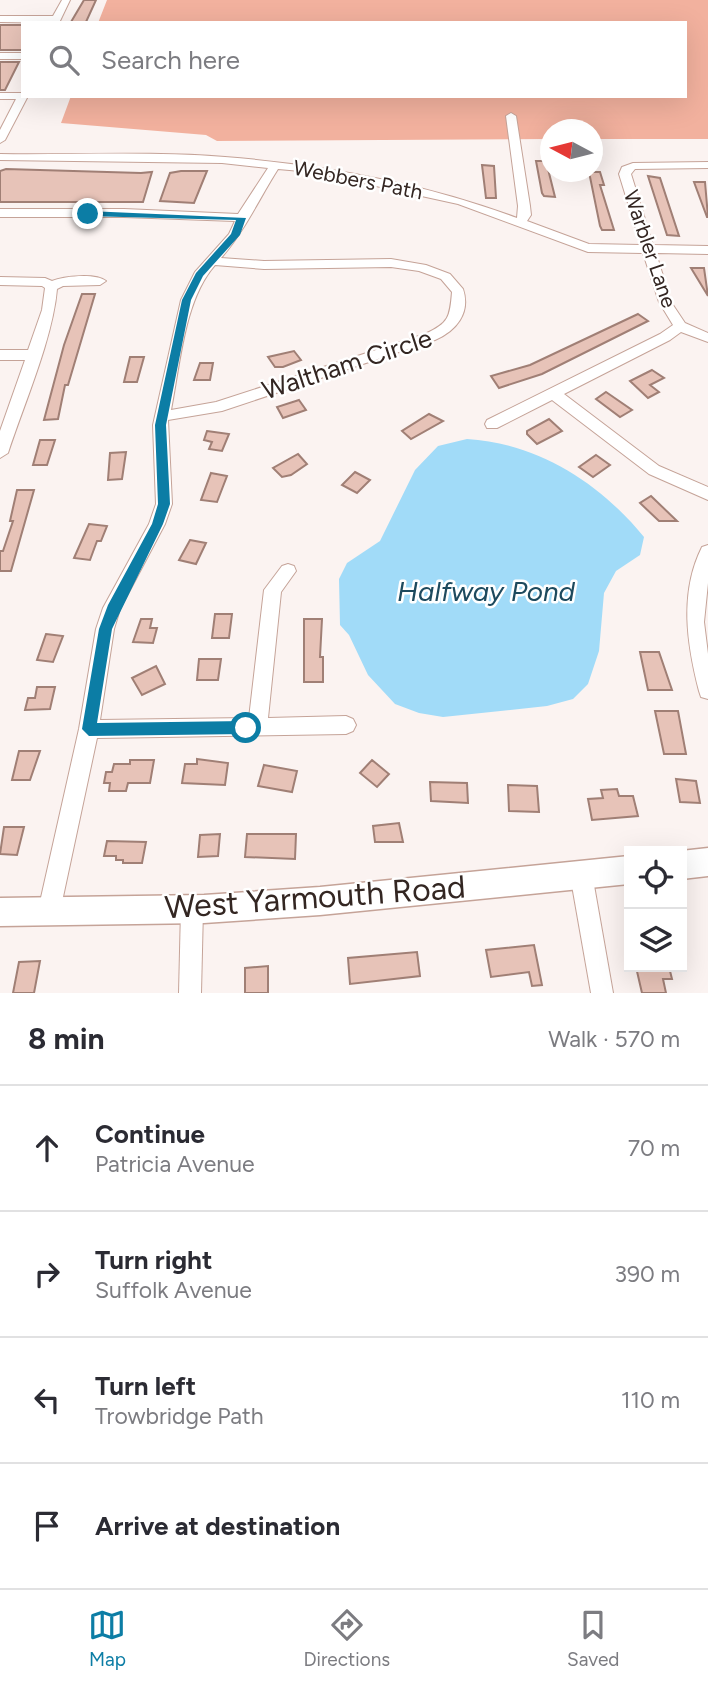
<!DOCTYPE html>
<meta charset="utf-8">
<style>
:root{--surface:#fff;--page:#f2f2f3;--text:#2b2b33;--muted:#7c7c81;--line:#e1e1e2;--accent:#0c7da5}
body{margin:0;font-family:Figtree,sans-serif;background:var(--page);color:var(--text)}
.controls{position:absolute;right:21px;bottom:21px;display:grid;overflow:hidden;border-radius:0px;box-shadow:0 7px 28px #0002}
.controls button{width:63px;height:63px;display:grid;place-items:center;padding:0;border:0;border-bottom:2px solid var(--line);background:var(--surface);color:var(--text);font:35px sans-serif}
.compass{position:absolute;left:540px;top:119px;width:63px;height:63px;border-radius:50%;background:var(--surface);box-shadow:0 7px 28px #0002;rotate:277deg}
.stop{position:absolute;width:21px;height:21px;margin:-16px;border:5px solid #0c7da5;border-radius:50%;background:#fff}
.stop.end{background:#0c7da5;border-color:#fff;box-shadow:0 2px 7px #0008}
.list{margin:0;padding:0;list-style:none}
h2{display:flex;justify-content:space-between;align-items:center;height:91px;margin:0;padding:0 28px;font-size:30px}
h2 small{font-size:23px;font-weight:400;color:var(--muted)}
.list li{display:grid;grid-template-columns:46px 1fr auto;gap:21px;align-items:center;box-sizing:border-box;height:126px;padding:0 28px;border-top:2px solid var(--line)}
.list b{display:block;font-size:26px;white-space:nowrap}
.list p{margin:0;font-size:23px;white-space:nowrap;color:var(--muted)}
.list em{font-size:23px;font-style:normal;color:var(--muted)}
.icon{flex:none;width:38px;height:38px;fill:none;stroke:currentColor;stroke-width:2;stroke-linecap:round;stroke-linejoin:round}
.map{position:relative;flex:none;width:708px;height:993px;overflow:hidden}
.search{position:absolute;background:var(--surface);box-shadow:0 7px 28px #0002;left:21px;right:21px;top:21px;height:77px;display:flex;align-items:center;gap:18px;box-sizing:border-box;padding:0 24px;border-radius:0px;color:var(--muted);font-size:26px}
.sheet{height:595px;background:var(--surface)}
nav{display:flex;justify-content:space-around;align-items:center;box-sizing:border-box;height:98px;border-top:2px solid var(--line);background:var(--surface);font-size:19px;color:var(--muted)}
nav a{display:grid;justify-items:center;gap:4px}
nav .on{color:var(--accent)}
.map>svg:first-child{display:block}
.green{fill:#f2b19e}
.water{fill:#a1dbf8}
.building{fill:#e7c3b8;stroke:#a07f75;stroke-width:2}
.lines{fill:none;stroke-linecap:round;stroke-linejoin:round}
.minor-casing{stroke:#c5a398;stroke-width:2}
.secondary-casing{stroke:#c5a398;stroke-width:3}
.minor{fill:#fff;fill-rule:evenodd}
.secondary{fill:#fff;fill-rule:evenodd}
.route{fill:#0c7da5}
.labels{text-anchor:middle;stroke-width:5;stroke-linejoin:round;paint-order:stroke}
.far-street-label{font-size:21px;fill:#332622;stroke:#fff}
.street-label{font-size:26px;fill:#332622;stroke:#fff}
.water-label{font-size:28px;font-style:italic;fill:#1d4a5e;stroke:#fff}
.near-street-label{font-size:32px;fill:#332622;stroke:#fff}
</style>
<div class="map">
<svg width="708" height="993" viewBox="0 0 708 993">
<rect width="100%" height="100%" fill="#fbf3f1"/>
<polygon class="green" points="107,0 708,0 708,139 593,139 592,130 550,130 550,139 217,141 206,135 61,123 71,96 685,96 685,23 98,23"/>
<path class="water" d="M467 439C538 443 600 483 644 537L640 555 616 571 604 593 599 651 588 684 573 699 547 706 443 717 419 713 395 704 368 675 349 635 340 625 339 579 347 563 380 541 415 470 438 446Z"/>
<g class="building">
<polygon points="84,0 96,0 86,22 71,22"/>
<rect x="0" y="25" width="23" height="25"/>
<polygon points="0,62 19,62 5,90 0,90"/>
<polygon points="536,161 546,161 555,197 544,196 542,193"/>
<polygon points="482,165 494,166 496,198 486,198"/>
<polygon points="6,169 141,173 152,172 143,202 0,202 0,171"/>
<polygon points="181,171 207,171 194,203 160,201 170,173"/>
<polygon points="589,172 600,172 604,185 600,185 614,230 602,230 600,226"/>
<polygon points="648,176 660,178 679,236 667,235"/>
<polygon points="694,182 705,182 708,217 707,217"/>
<polygon points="691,268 704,268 708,296"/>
<polygon points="82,294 95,294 68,385 65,385 58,419 44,420 64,345"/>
<polygon points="638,314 648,321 542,374 499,388 491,376 530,365"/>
<polygon points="294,351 301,360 283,367 275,367 268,357"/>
<polygon points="130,357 144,357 137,382 124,382"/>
<polygon points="200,363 213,363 210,380 194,380"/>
<polygon points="652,370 664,378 650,385 659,392 648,398 630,381"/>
<polygon points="606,392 632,410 620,417 596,399"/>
<polygon points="299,400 306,410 283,418 277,407"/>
<polygon points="429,414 443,421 411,439 402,431"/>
<polygon points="549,419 562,431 537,444 527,434 527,431"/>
<polygon points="207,431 229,434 222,451 209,449 212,442 204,440"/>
<polygon points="40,440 55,440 47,465 33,465"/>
<polygon points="126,452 122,479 108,480 110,453"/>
<polygon points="298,454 307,464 291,475 282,477 273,468"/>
<polygon points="596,455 610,465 593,477 579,467"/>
<polygon points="355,472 370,480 357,493 342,485"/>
<polygon points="211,473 227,476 217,502 201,500"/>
<polygon points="17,490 34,490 11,571 0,571 0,551 3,551 13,521 10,521"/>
<polygon points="651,496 677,521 659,521 640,503"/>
<polygon points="89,524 107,526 101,541 97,541 90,560 74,558"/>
<polygon points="190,540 206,543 196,564 179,560"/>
<polygon points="215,614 232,614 229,638 212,638"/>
<polygon points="141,619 152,619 150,628 157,628 153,643 133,642"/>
<polygon points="304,619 322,619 320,657 323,657 323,682 304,682"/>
<polygon points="46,634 63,636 53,662 37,660"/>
<polygon points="640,652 659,652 672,690 648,690"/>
<polygon points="199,659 221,659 218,680 197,680"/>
<polygon points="156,666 165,684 142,695 132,678"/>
<polygon points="37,687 55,687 50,709 25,710 28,698 35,698"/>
<polygon points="655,711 678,711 686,754 664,754"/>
<polygon points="19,751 40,751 30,780 12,780"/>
<polygon points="197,759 228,763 225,785 182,783 185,764 197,764"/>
<polygon points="130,760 154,760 150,783 128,783 126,791 109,791 110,783 104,783 106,772 112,772 114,764 130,764"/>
<polygon points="372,760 389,774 377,787 360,773"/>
<polygon points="264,765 297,771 292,792 258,786"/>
<polygon points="676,779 696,781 700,803 680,802"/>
<polygon points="430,782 467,783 468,803 431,801"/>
<polygon points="508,785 537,786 539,812 509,811"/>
<polygon points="617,789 619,796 633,796 638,816 592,820 588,799 603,798 601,790"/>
<polygon points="399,823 403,842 375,842 373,826"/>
<polygon points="4,827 24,827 17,855 0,854"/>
<polygon points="220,834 218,856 198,857 200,835"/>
<polygon points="247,834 296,834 295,859 245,857"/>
<polygon points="107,841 146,842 142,863 123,863 123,860 116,860 116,856 104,856"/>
<polygon points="534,945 542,985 532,986 529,972 491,977 486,950"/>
<polygon points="417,952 420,976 350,984 348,958"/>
<polygon points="40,961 34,993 13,993 19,962"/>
<polygon points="268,966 268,993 245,993 245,968"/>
<polygon points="636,967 669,967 672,979 663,979 666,993 642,993"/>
</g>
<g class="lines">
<defs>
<g id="minor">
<polygon points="62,0 70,0 59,23 0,22 0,16 53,16"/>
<rect x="0" y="53" width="23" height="6"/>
<polygon points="0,93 23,93 23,96 28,96 5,140 0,143 0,130 16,99 0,99"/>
<path d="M511 113 516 116 530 206 531 215 527 221 589 244 641 245 619 174 622 167 633 163 708 162V168L635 169 631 174 653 245 708 246V254L656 253 671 302 685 323 708 333V342L681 332 670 340 564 394 659 466 708 487V500L649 474 552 400 497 428H487L485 424 487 420 660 334 673 325 659 302 643 253 588 252 458 204 312 172 278 169C259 199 244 232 221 258L264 261 391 259 426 265 450 274 463 289C471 313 456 331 435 340L222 411 168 420 172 504 165 524 120 609 114 629 100 720 249 718 264 590 282 566 288 564 294 566 296 571 281 592 268 718 346 716 353 719 356 725 353 731 346 734 97 738 60 911 57 919 49 922 41 919 38 911 79 729 96 629 103 608 149 524 156 504 153 425 181 300 195 272 229 234 235 221 124 217H0V209H124L238 214 268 168 222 163 0 160V154C73 155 153 151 225 157 324 165 424 183 517 218L518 206 506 116ZM215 265 264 269 391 267 419 271 441 279 452 292C450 317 449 323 425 334L216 402 171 410C180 365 184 300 215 265Z"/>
<path d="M0 277 45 278 52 281C64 276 96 273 106 281L100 285 63 286 57 289C53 338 24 404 8 453L0 458V431L25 360H0V350H28L42 310 45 288 42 286 0 285Z"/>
<path d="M708 545V583L704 622 708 654V699L701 697 699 691C687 644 679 593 702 547Z"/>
<polygon points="581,863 588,867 592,874 613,993 591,993 570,874 574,867"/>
<polygon points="192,898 200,901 203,909 201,993 179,993 181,909 184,901"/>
</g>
<g id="secondary">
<polygon points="708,848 708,876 682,879 681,851"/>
<polygon points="629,856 629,884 320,915 204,923 0,926 0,898 204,895 320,887"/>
</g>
</defs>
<use href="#minor" class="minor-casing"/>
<use href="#secondary" class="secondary-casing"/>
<use href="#minor" class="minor"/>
<use href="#secondary" class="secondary"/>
</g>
<polygon class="route" points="88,211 246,218 240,235 203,276 191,300 166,425 170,504 163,524 112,629 97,723 246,721 253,728 246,734 89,736 82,729 99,629 108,605 152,524 158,504 155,425 182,300 196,273 231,234 236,220 85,216"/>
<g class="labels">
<g class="far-street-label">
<text transform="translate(358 180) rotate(11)" y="7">Webbers Path</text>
<text transform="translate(650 249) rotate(71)" y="7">Warbler Lane</text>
</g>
<g class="street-label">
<text transform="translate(347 364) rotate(-18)" y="9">Waltham Circle</text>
</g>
<g class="water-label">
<text x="486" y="601">Halfway Pond</text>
</g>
<g class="near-street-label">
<text transform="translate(315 897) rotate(-4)" y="11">West Yarmouth Road</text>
</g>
</g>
</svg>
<div class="controls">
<button><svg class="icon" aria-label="locate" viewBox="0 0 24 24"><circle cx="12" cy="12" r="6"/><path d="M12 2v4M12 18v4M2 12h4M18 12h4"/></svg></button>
<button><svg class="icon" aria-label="layers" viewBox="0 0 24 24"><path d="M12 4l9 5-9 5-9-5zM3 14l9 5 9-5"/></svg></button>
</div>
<svg class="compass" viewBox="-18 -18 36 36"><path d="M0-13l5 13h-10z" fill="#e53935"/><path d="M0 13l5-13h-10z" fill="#7c7c81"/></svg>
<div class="stop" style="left:246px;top:728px"></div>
<div class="stop end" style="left:88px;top:214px"></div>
<div class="search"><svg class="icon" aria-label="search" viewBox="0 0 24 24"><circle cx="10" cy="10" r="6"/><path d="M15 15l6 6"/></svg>Search here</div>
</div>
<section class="sheet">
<h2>8 min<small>Walk · 570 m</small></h2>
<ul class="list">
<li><svg class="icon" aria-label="ahead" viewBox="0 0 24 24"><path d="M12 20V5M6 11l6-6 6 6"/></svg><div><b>Continue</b><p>Patricia Avenue</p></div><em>70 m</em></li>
<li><svg class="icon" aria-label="right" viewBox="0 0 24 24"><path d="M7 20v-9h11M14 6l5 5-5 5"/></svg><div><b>Turn right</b><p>Suffolk Avenue</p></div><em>390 m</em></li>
<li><svg class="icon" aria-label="left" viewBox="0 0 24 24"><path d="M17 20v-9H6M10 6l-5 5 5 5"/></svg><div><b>Turn left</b><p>Trowbridge Path</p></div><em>110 m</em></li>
<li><svg class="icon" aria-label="arrive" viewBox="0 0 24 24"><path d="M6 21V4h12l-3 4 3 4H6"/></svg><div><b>Arrive at destination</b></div></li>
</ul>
</section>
<nav>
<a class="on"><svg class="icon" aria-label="map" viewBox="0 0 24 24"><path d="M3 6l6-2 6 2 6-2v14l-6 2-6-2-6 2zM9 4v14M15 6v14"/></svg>Map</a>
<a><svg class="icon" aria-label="directions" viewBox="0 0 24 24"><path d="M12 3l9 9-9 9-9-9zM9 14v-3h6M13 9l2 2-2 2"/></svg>Directions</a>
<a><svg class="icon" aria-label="saved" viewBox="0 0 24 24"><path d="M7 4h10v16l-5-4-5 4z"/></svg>Saved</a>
</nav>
